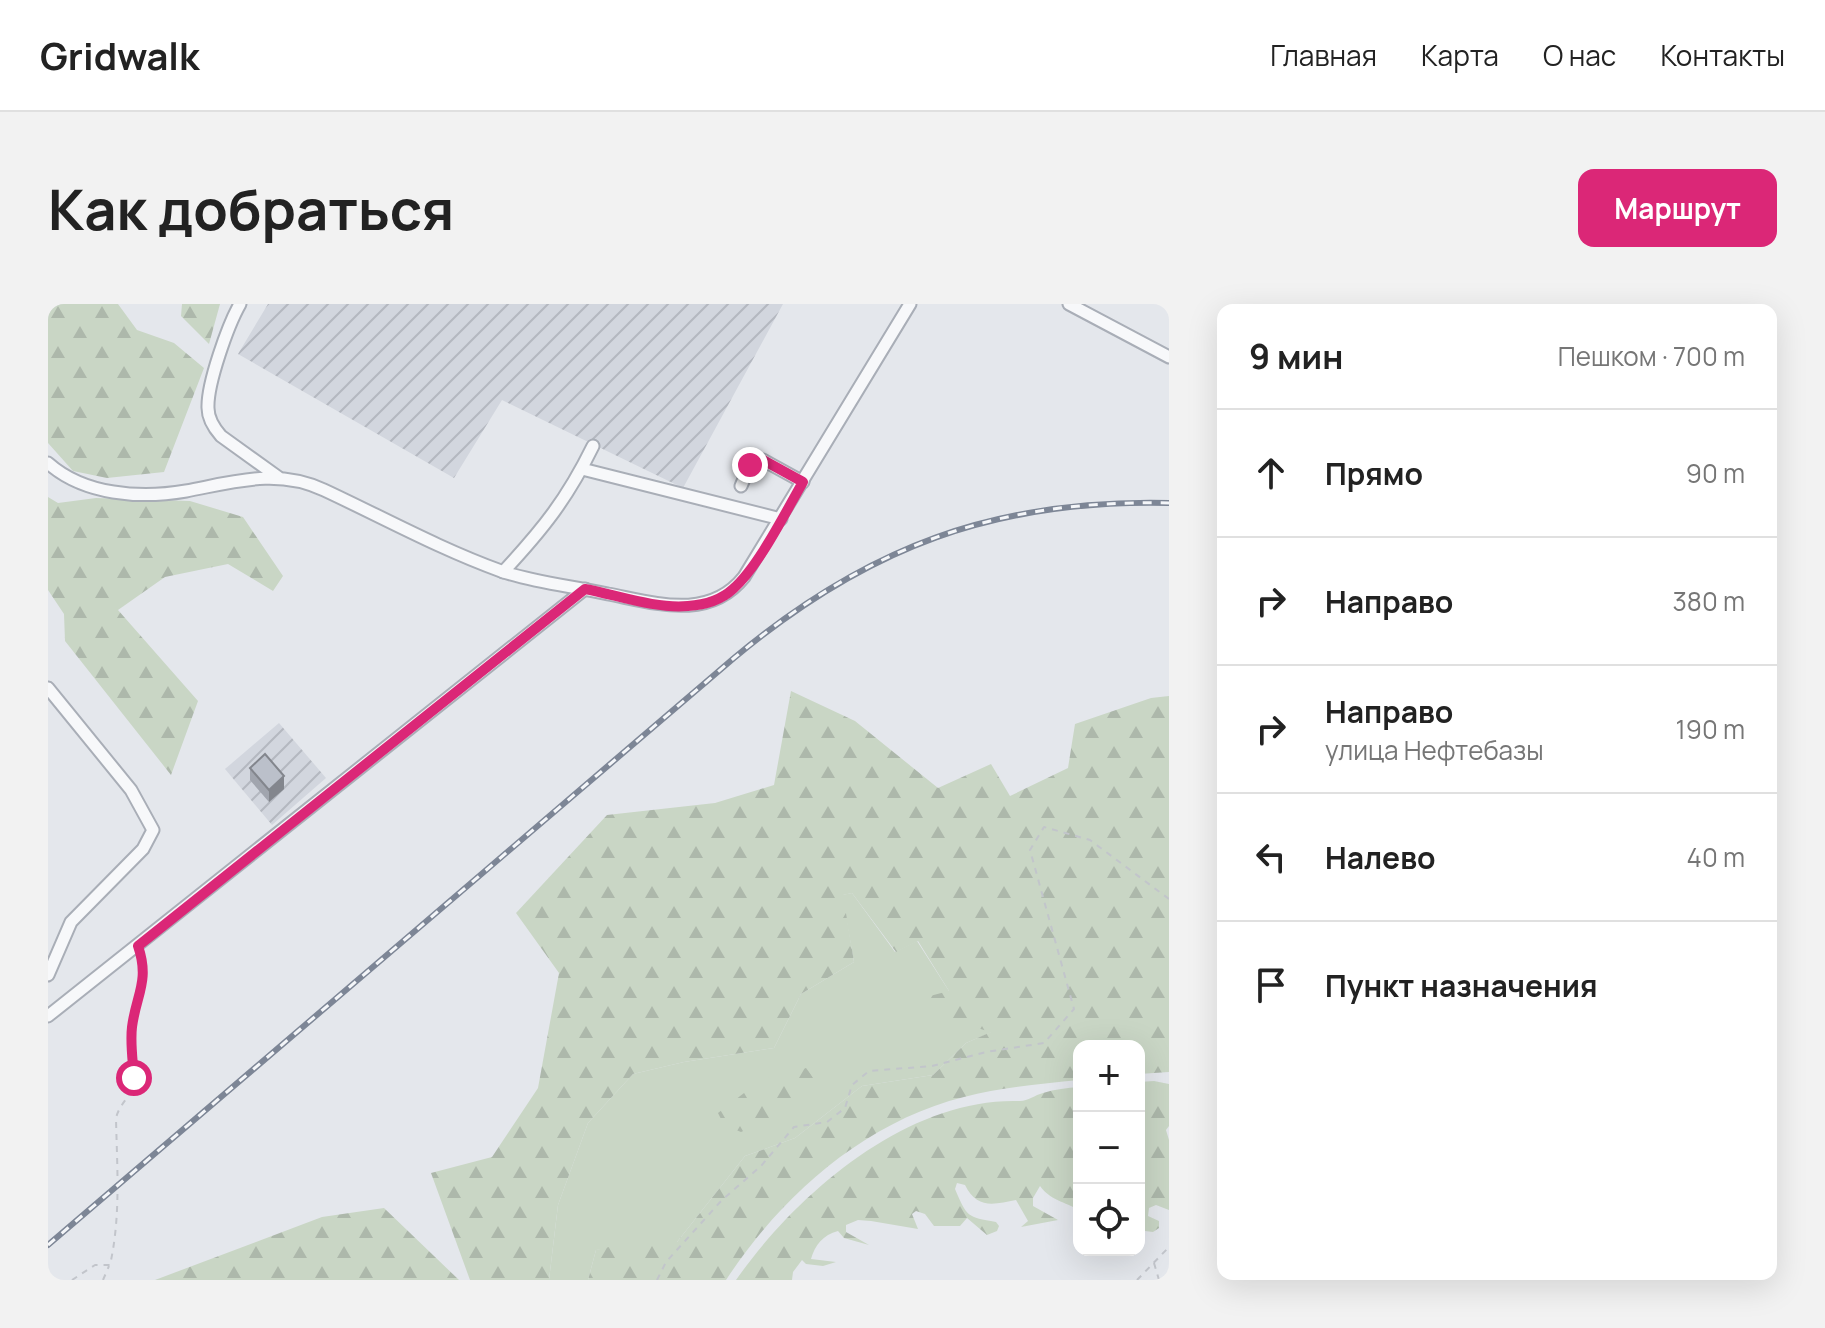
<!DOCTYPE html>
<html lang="ru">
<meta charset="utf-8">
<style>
:root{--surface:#fff;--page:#f2f2f2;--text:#222;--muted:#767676;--line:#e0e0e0;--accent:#db2777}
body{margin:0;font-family:Manrope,sans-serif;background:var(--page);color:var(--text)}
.controls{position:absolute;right:24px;bottom:24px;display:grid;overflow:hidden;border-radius:16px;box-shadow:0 8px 32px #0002}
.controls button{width:72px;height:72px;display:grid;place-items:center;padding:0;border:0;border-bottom:2px solid var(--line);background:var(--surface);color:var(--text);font:40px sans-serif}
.stop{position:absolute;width:24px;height:24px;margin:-18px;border:6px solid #db2777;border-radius:50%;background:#fff}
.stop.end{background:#db2777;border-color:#fff;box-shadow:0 2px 8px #0008}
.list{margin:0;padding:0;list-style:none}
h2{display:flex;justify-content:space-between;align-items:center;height:104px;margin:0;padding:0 32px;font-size:34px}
h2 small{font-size:26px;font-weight:400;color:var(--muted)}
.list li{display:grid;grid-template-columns:52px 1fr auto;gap:24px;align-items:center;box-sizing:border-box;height:128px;padding:0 32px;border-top:2px solid var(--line)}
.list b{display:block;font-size:30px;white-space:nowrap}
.list p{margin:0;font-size:26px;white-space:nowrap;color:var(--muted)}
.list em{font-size:26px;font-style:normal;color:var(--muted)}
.icon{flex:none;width:44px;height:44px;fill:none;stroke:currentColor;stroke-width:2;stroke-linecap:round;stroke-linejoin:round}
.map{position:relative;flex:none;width:1121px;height:976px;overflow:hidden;border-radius:16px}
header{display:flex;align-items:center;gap:48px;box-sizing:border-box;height:112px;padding:0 40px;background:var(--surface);border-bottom:2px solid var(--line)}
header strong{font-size:38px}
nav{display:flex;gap:44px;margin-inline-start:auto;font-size:28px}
.intro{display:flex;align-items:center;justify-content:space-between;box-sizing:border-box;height:192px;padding:0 48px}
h1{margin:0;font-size:56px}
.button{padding:20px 36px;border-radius:16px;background:var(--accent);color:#fff;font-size:28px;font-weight:700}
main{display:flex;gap:48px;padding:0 48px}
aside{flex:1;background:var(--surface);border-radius:16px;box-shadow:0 8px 32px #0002}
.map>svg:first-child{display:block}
.industrial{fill:url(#industrial-furrows)}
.grass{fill:#c9d6c5}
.forest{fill:url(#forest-firs)}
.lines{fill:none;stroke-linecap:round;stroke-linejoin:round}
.minor-casing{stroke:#a9aeb7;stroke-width:15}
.path{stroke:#c2c5cb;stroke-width:2;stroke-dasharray:6 6;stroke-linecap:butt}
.minor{stroke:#f7f8fa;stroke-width:11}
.rail-casing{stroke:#7d8696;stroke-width:6}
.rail{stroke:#f4f6f9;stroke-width:3;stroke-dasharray:9;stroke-linecap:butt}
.wall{fill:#a1a5ae}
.shaded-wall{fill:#83868d}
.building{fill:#bbc0ca;stroke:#83868d;stroke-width:2}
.route{stroke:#db2777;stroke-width:10}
</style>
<header>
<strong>Gridwalk</strong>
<nav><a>Главная</a><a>Карта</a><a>О нас</a><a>Контакты</a></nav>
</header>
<div class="intro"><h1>Как добраться</h1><a class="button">Маршрут</a></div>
<main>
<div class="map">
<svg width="1121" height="976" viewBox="0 0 1121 976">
<defs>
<pattern id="industrial-furrows" width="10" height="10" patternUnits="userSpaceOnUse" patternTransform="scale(2)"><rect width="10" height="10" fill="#d2d6de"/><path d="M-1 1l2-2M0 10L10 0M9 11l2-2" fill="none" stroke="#b4b8c0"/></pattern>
<pattern id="forest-firs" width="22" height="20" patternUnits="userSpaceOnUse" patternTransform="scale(2)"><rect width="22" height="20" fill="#c9d6c5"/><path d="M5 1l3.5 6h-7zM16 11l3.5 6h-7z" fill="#adb8ab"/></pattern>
</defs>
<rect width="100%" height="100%" fill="#e4e7ec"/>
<g class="industrial">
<polygon points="220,0 735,0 635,184 454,96 406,174 190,50"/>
<polygon points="231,419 278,474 224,521 177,465"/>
</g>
<polygon class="grass" points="804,589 847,648 869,637 901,687 944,728 918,739 885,771 814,782 747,834 697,852 629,938 548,946 540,976 501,976 510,901 540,819 585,770 636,758 726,744 753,690 806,658 794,591"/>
<g class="forest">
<polygon points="0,0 70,0 89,26 126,39 156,64 116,168 59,174 25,167 0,139"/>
<polygon points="134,0 172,0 161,40 133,12"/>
<polygon points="0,193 10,199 48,194 142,197 195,213 235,272 225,287 180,260 117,273 70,306 150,397 123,471 17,337 16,310 0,286"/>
<path d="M743 387 807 417 890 484 943 460 962 492 1020 464 1027 420 1103 394 1121 392V768L1091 770V742H1031V776C993 780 953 783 916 793 816 818 733 892 678 976H540L548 946 609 932 629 938 697 852 747 834 814 782 885 771 918 739 943 728 874 708 878 693 901 687 870 637 848 648 804 589 795 591 806 658 753 690 726 744 636 758 585 770 540 819 510 901 501 976H422L383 869 444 853 490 784 511 669 468 609 559 511 667 499 726 481Z"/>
<polygon points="758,764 770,780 715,818 693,828 676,821 670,809 713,776"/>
<polygon points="1106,777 1121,780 1121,822 1118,826 1121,836 1121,906 1108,901 1101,904 1100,912 1111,917 1111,924 1105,928 1097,927 1091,921 1091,778"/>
<path d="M1031 783V906C1017 898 1002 896 992 882L985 894V902L1010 916 973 923 980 917 968 896C947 900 929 906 917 881L909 879 907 885C919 913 919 913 948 918L951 922 949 927 939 931 919 914 912 922H886L877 910 868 907 864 910 870 925 823 917 810 916 798 921V928L821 941 796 934 790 927C775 931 767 941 763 955L788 958 775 962 758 960 754 956 745 968 744 976H688C749 889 860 793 972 797 980 797 987 791 995 789 1007 785 1019 784 1031 783Z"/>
<polygon points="336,904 411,976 107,976 274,913"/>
</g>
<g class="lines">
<defs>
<g id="minor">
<path d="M192 0C180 21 159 80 160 104 160 115 166 124 173 132L230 173"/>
<polyline points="1021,0 1121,53"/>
<path d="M0 159C36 191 92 195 138 187 186 178 229 164 276 186 334 213 392 245 453 267 487 279 525 282 560 290 607 299 661 317 696 273L862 0"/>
<polyline points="534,165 733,215"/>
<polyline points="693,182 702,161 715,156 755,178"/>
<path d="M455 268C495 225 519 195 545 142"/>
<polyline points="0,384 83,486 105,526 95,545 23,618 0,671"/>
<polyline points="0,712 537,285"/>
</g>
</defs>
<use href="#minor" class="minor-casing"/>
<g class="path">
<polyline points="1106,959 1111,976"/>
<path d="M24 976 47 961H62C73 912 69 863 68 814 71 802 78 797 83 787 91 770 83 748 83 731 84 702 100 680 93 651"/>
<polyline points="55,976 61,962"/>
<polyline points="609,976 618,958 674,896 713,862 746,823 779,818 797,804 804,781 821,767 884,762 938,748 996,739 1026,705 982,546 996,523 1042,536 1121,595"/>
<polyline points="1089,976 1121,943"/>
</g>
<use href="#minor" class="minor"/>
<defs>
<path id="rail" d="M0 941 686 354C819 243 947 195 1121 199"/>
</defs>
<use href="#rail" class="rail-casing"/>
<use href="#rail" class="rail"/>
</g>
<polygon class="wall" points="202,464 236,485 221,498 202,476"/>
<polygon class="shaded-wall" points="236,472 236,485 221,498 221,486"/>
<polygon class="building" points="217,450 236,472 221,486 202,464"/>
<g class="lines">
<path class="route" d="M86 774C85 757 82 740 84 723 88 691 102 677 90 642L537 285C569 291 607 305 640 302 656 301 673 296 685 285 711 262 737 209 755 178L715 156 702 161"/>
</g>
</svg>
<div class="controls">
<button>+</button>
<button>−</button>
<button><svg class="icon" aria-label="locate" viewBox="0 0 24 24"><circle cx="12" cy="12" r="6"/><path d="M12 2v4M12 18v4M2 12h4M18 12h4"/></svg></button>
</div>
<div class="stop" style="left:86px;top:774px"></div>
<div class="stop end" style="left:702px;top:161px"></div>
</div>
<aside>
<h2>9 мин<small>Пешком · 700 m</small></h2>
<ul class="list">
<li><svg class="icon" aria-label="ahead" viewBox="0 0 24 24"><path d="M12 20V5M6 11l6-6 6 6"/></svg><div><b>Прямо</b></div><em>90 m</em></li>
<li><svg class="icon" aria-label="right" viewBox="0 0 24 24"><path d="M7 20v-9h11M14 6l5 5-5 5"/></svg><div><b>Направо</b></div><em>380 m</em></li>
<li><svg class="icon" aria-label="right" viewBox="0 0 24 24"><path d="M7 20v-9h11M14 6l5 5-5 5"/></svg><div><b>Направо</b><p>улица Нефтебазы</p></div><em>190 m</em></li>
<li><svg class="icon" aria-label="left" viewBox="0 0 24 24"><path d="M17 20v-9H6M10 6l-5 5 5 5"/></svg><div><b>Налево</b></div><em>40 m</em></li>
<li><svg class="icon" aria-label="arrive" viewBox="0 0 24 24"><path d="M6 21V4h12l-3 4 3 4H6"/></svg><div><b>Пункт назначения</b></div></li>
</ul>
</aside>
</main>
